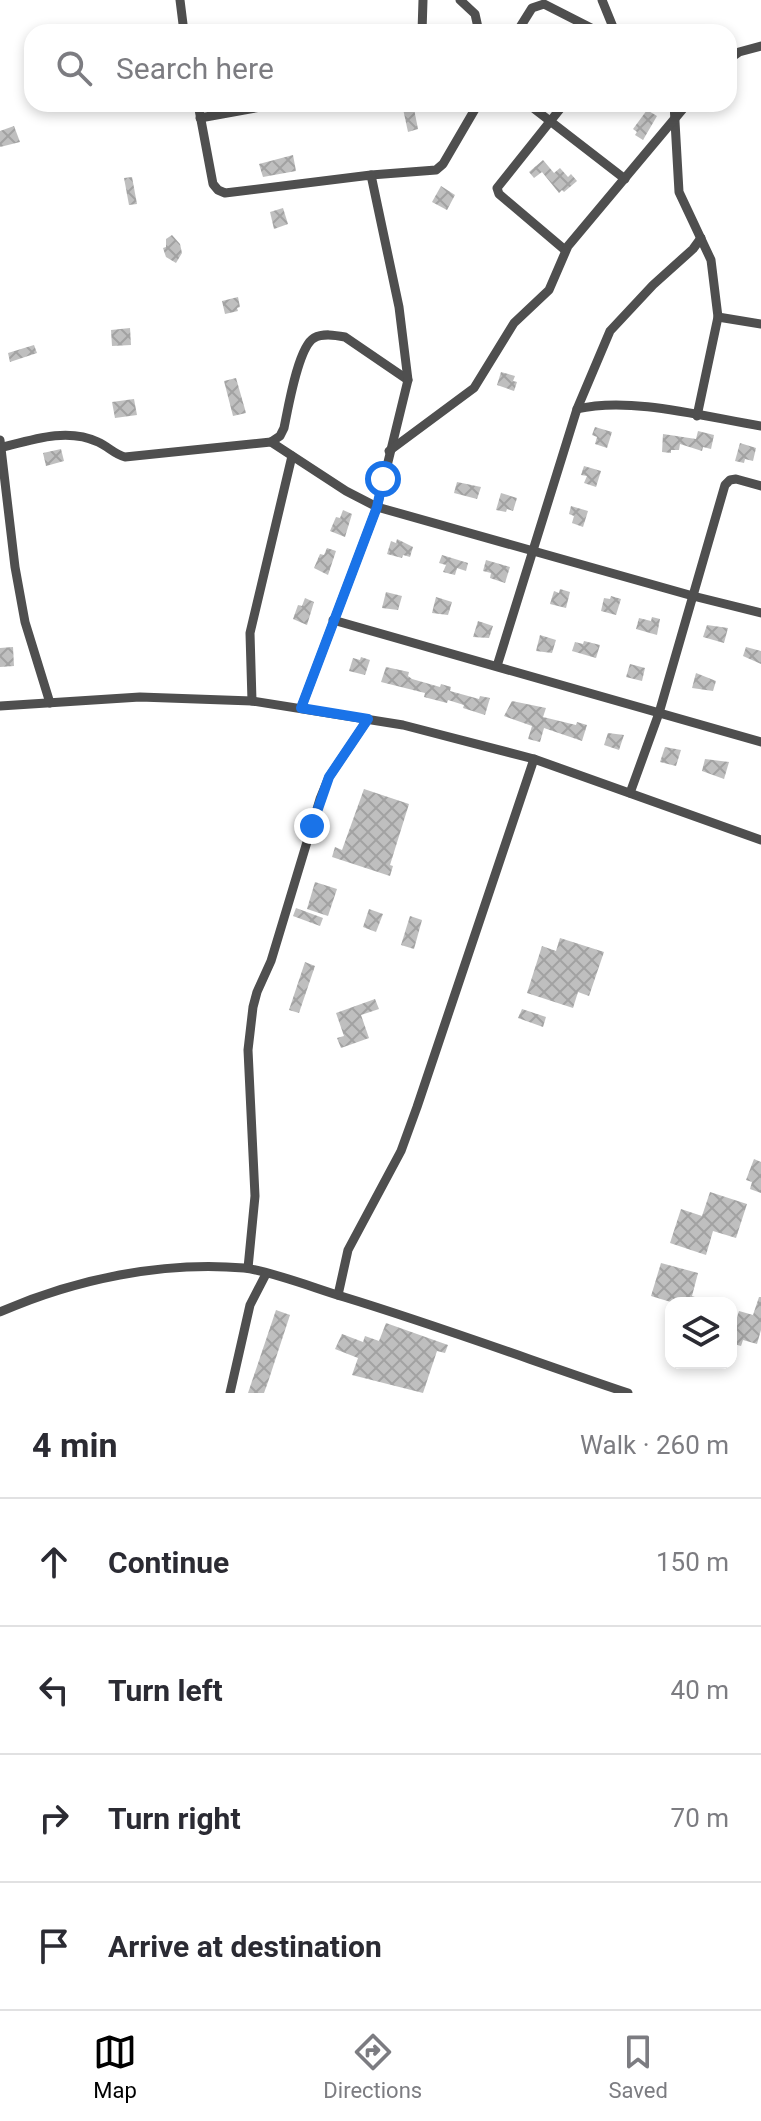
<!DOCTYPE html>
<meta charset="utf-8">
<style>
:root{--surface:#fff;--page:#f2f2f3;--text:#2b2b33;--muted:#7c7c81;--line:#e1e1e2;--accent:#000}
body{margin:0;font-family:Roboto,sans-serif;background:var(--page);color:var(--text)}
.controls{position:absolute;right:24px;bottom:24px;display:grid;overflow:hidden;border-radius:16px;box-shadow:0 4px 12px #0003}
.controls button{width:72px;height:72px;display:grid;place-items:center;padding:0;border:0;border-bottom:2px solid var(--line);background:var(--surface);color:var(--text);font:40px sans-serif}
.stop{position:absolute;width:24px;height:24px;margin:-18px;border:6px solid #1a73e8;border-radius:50%;background:#fff}
.stop.end{background:#1a73e8;border-color:#fff;box-shadow:0 2px 8px #0008}
.list{margin:0;padding:0;list-style:none}
h2{display:flex;justify-content:space-between;align-items:center;height:104px;margin:0;padding:0 32px;font-size:34px}
h2 small{font-size:26px;font-weight:400;color:var(--muted)}
.list li{display:grid;grid-template-columns:52px 1fr auto;gap:24px;align-items:center;box-sizing:border-box;height:128px;padding:0 32px;border-top:2px solid var(--line)}
.list b{display:block;font-size:30px;white-space:nowrap}
.list em{font-size:26px;font-style:normal;color:var(--muted)}
.icon{flex:none;width:44px;height:44px;fill:none;stroke:currentColor;stroke-width:2;stroke-linecap:round;stroke-linejoin:round}
.map{position:relative;flex:none;width:761px;height:1393px;overflow:hidden}
.search{position:absolute;background:var(--surface);box-shadow:0 4px 12px #0003;left:24px;right:24px;top:24px;height:88px;display:flex;align-items:center;gap:20px;box-sizing:border-box;padding:0 28px;border-radius:24px;color:var(--muted);font-size:30px}
.sheet{height:616px;background:var(--surface)}
nav{display:flex;justify-content:space-around;align-items:center;box-sizing:border-box;height:112px;border-top:2px solid var(--line);background:var(--surface);font-size:22px;color:var(--muted)}
nav a{display:grid;justify-items:center;gap:4px}
nav .on{color:var(--accent)}
.map>svg:first-child{display:block}
.building{fill:url(#building-cross-hatch)}
.lines{fill:none;stroke-linecap:round;stroke-linejoin:round}
.street{stroke:#4f4f4f;stroke-width:9}
.route{stroke:#1a73e8;stroke-width:10}
</style>
<div class="map">
<svg width="761" height="1393" viewBox="0 0 761 1393">
<defs>
<pattern id="building-cross-hatch" width="8" height="8" patternUnits="userSpaceOnUse" patternTransform="scale(2)"><rect width="8" height="8" fill="#bfbfbf"/><path d="M0 0l8 8M0 8l8-8" fill="none" stroke="#a2a2a2"/></pattern>
</defs>
<rect width="100%" height="100%" fill="#fff"/>
<g class="building">
<polygon points="402,104 413,104 418,129 408,132"/>
<polygon points="647,110 657,116 643,140 635,135 637,132 633,129"/>
<polygon points="14,126 20,142 0,147 0,131"/>
<polygon points="293,155 296,171 263,177 259,164"/>
<polygon points="543,160 554,173 560,168 568,177 571,174 577,181 564,192 562,190 559,193 542,172 534,178 529,172"/>
<polygon points="132,177 137,204 129,205 124,178"/>
<polygon points="441,186 455,195 447,210 432,202"/>
<polygon points="283,208 288,224 274,229 270,212"/>
<polygon points="172,235 180,244 182,253 176,263 166,257 163,248 166,247 166,239"/>
<polygon points="238,297 240,307 237,308 238,311 225,314 222,301"/>
<polygon points="130,328 131,345 112,346 111,330"/>
<polygon points="34,345 37,353 10,362 8,353"/>
<polygon points="501,372 515,376 513,381 517,382 514,391 497,385"/>
<polygon points="236,378 246,413 233,416 224,381"/>
<polygon points="134,399 137,415 115,418 112,402"/>
<polygon points="595,427 612,432 607,448 595,444 597,437 592,435"/>
<polygon points="698,431 714,435 711,449 703,447 702,451 680,444 679,450 671,450 671,453 662,452 663,434 696,439"/>
<polygon points="740,443 756,448 753,461 745,459 744,463 735,461"/>
<polygon points="61,449 64,461 46,466 43,453"/>
<polygon points="584,466 601,471 596,487 584,483 587,476 581,475"/>
<polygon points="457,482 481,487 477,499 454,493"/>
<polygon points="501,493 517,498 513,511 507,509 506,512 496,510"/>
<polygon points="571,506 588,511 583,527 572,523 574,516 569,514"/>
<polygon points="343,510 352,514 345,537 330,531 336,517 340,518"/>
<polygon points="397,539 413,547 410,557 403,555 402,558 387,554 391,541 396,543"/>
<polygon points="327,548 336,551 328,575 314,568 320,554 324,555"/>
<polygon points="442,555 468,563 466,571 457,568 455,575 443,572 446,565 439,563"/>
<polygon points="486,560 510,567 505,583 490,578 491,573 483,571"/>
<polygon points="560,589 570,592 566,608 550,604 554,591 559,593"/>
<polygon points="386,592 402,596 398,610 382,608"/>
<polygon points="611,596 621,599 616,615 601,611 604,598 610,599"/>
<polygon points="436,597 452,602 448,615 432,613"/>
<polygon points="305,598 314,602 307,625 293,619 298,605 302,606"/>
<polygon points="652,617 660,619 657,635 636,629 639,618 651,621"/>
<polygon points="478,621 493,626 489,638 473,637"/>
<polygon points="707,625 728,628 724,643 703,637"/>
<polygon points="540,635 556,640 552,653 536,651"/>
<polygon points="584,641 600,645 596,658 572,651 575,642 583,644"/>
<polygon points="13,647 14,666 0,667 0,648"/>
<polygon points="746,647 761,651 761,664 743,656"/>
<polygon points="361,657 370,660 365,675 349,671 353,658 360,660"/>
<polygon points="630,664 645,668 642,681 626,677"/>
<polygon points="386,667 409,672 408,676 412,679 440,687 441,684 451,687 450,691 479,699 480,696 490,698 485,715 463,708 464,705 448,700 447,703 424,697 425,693 381,682"/>
<polygon points="696,673 716,681 713,691 692,688"/>
<polygon points="512,701 546,708 543,717 576,725 577,722 587,725 582,741 544,728 540,742 528,739 532,726 504,716"/>
<polygon points="608,733 624,735 619,750 604,745"/>
<polygon points="665,747 681,750 676,766 660,762"/>
<polygon points="705,759 729,762 724,779 702,771"/>
<polygon points="364,789 409,804 390,865 393,866 390,876 332,857 335,847 342,850"/>
<polygon points="315,882 337,889 328,916 307,909"/>
<polygon points="296,908 323,918 320,926 293,916"/>
<polygon points="369,909 383,914 376,932 363,927"/>
<polygon points="410,916 422,920 414,949 401,945"/>
<polygon points="560,938 604,952 589,996 578,992 573,1008 527,993 542,946 556,951"/>
<polygon points="305,962 315,966 299,1013 289,1010"/>
<polygon points="375,999 379,1009 361,1015 369,1038 341,1048 337,1038 344,1036 336,1013"/>
<polygon points="522,1009 546,1017 543,1027 518,1018"/>
<polygon points="754,1159 761,1162 761,1193 750,1189 752,1182 746,1180"/>
<polygon points="710,1192 747,1204 736,1238 713,1231 706,1255 670,1243 681,1209 702,1216"/>
<polygon points="661,1263 698,1273 692,1296 707,1301 707,1303 674,1303 651,1296"/>
<polygon points="759,1297 761,1297 761,1330 757,1344 743,1340 741,1346 731,1343 731,1326 734,1327 739,1311 753,1315"/>
<polygon points="276,1310 290,1315 268,1382 264,1393 248,1393"/>
<polygon points="386,1323 448,1345 445,1353 437,1351 423,1393 352,1375 358,1358 335,1349 342,1334 363,1342 365,1336 379,1341"/>
</g>
<g class="lines">
<g class="street">
<polyline points="180,0 184,32"/>
<polyline points="460,0 475,14 479,32"/>
<polyline points="602,0 615,32"/>
<polyline points="422,32 423,0"/>
<polyline points="517,32 532,8 544,4 599,32"/>
<polyline points="729,59 739,52 761,46"/>
<polyline points="528,104 625,179"/>
<polyline points="564,104 497,188 499,194 565,250"/>
<polyline points="674,104 679,192 711,260 718,317 697,416"/>
<polyline points="200,118 277,104"/>
<polyline points="371,175 436,170 443,164 478,104"/>
<polyline points="718,317 761,324"/>
<path d="M577 409C630 396 706 417 761 426"/>
<polyline points="0,440 15,567 25,622 50,703"/>
<path d="M271 442 280 436 284 428C288 409 298 347 314 338 323 333 335 335 345 337L408 380"/>
<path d="M0 448C31 440 67 427 98 442 109 447 114 454 125 457L271 442 346 491 377 507 408 380 399 307 371 175 225 193 218 190 213 184 198 104"/>
<polyline points="389,451 474,388 514,323 549,290 568,246 687,104"/>
<polyline points="333,620 761,742"/>
<polyline points="497,666 577,409 610,331 653,285 693,249 701,238"/>
<polyline points="252,701 250,633 292,456"/>
<polyline points="0,706 140,697 252,701 403,725 534,759 761,840"/>
<polyline points="301,708 377,507 693,596 761,613"/>
<polyline points="630,793 659,713 725,485 730,480 736,479 761,486"/>
<polyline points="248,1268 255,1196 248,1050 253,1007 257,992 271,961 320,799 329,777 368,719"/>
<polyline points="338,1295 348,1250 401,1151 417,1107 534,759"/>
<path d="M0 1312C75 1279 163 1261 244 1268 271 1271 317 1289 344 1297 439 1326 533 1361 628 1393"/>
<polyline points="230,1393 250,1305 266,1274"/>
</g>
</g>
<g class="lines">
<polyline class="route" points="312,826 329,777 368,719 301,708 377,507 383,479"/>
</g>
</svg>
<div class="controls">
<button><svg class="icon" aria-label="layers" viewBox="0 0 24 24"><path d="M12 4l9 5-9 5-9-5zM3 14l9 5 9-5"/></svg></button>
</div>
<div class="stop" style="left:383px;top:479px"></div>
<div class="stop end" style="left:312px;top:826px"></div>
<div class="search"><svg class="icon" aria-label="search" viewBox="0 0 24 24"><circle cx="10" cy="10" r="6"/><path d="M15 15l6 6"/></svg>Search here</div>
</div>
<section class="sheet">
<h2>4 min<small>Walk · 260 m</small></h2>
<ul class="list">
<li><svg class="icon" aria-label="ahead" viewBox="0 0 24 24"><path d="M12 20V5M6 11l6-6 6 6"/></svg><div><b>Continue</b></div><em>150 m</em></li>
<li><svg class="icon" aria-label="left" viewBox="0 0 24 24"><path d="M17 20v-9H6M10 6l-5 5 5 5"/></svg><div><b>Turn left</b></div><em>40 m</em></li>
<li><svg class="icon" aria-label="right" viewBox="0 0 24 24"><path d="M7 20v-9h11M14 6l5 5-5 5"/></svg><div><b>Turn right</b></div><em>70 m</em></li>
<li><svg class="icon" aria-label="arrive" viewBox="0 0 24 24"><path d="M6 21V4h12l-3 4 3 4H6"/></svg><div><b>Arrive at destination</b></div></li>
</ul>
</section>
<nav>
<a class="on"><svg class="icon" aria-label="map" viewBox="0 0 24 24"><path d="M3 6l6-2 6 2 6-2v14l-6 2-6-2-6 2zM9 4v14M15 6v14"/></svg>Map</a>
<a><svg class="icon" aria-label="directions" viewBox="0 0 24 24"><path d="M12 3l9 9-9 9-9-9zM9 14v-3h6M13 9l2 2-2 2"/></svg>Directions</a>
<a><svg class="icon" aria-label="saved" viewBox="0 0 24 24"><path d="M7 4h10v16l-5-4-5 4z"/></svg>Saved</a>
</nav>
